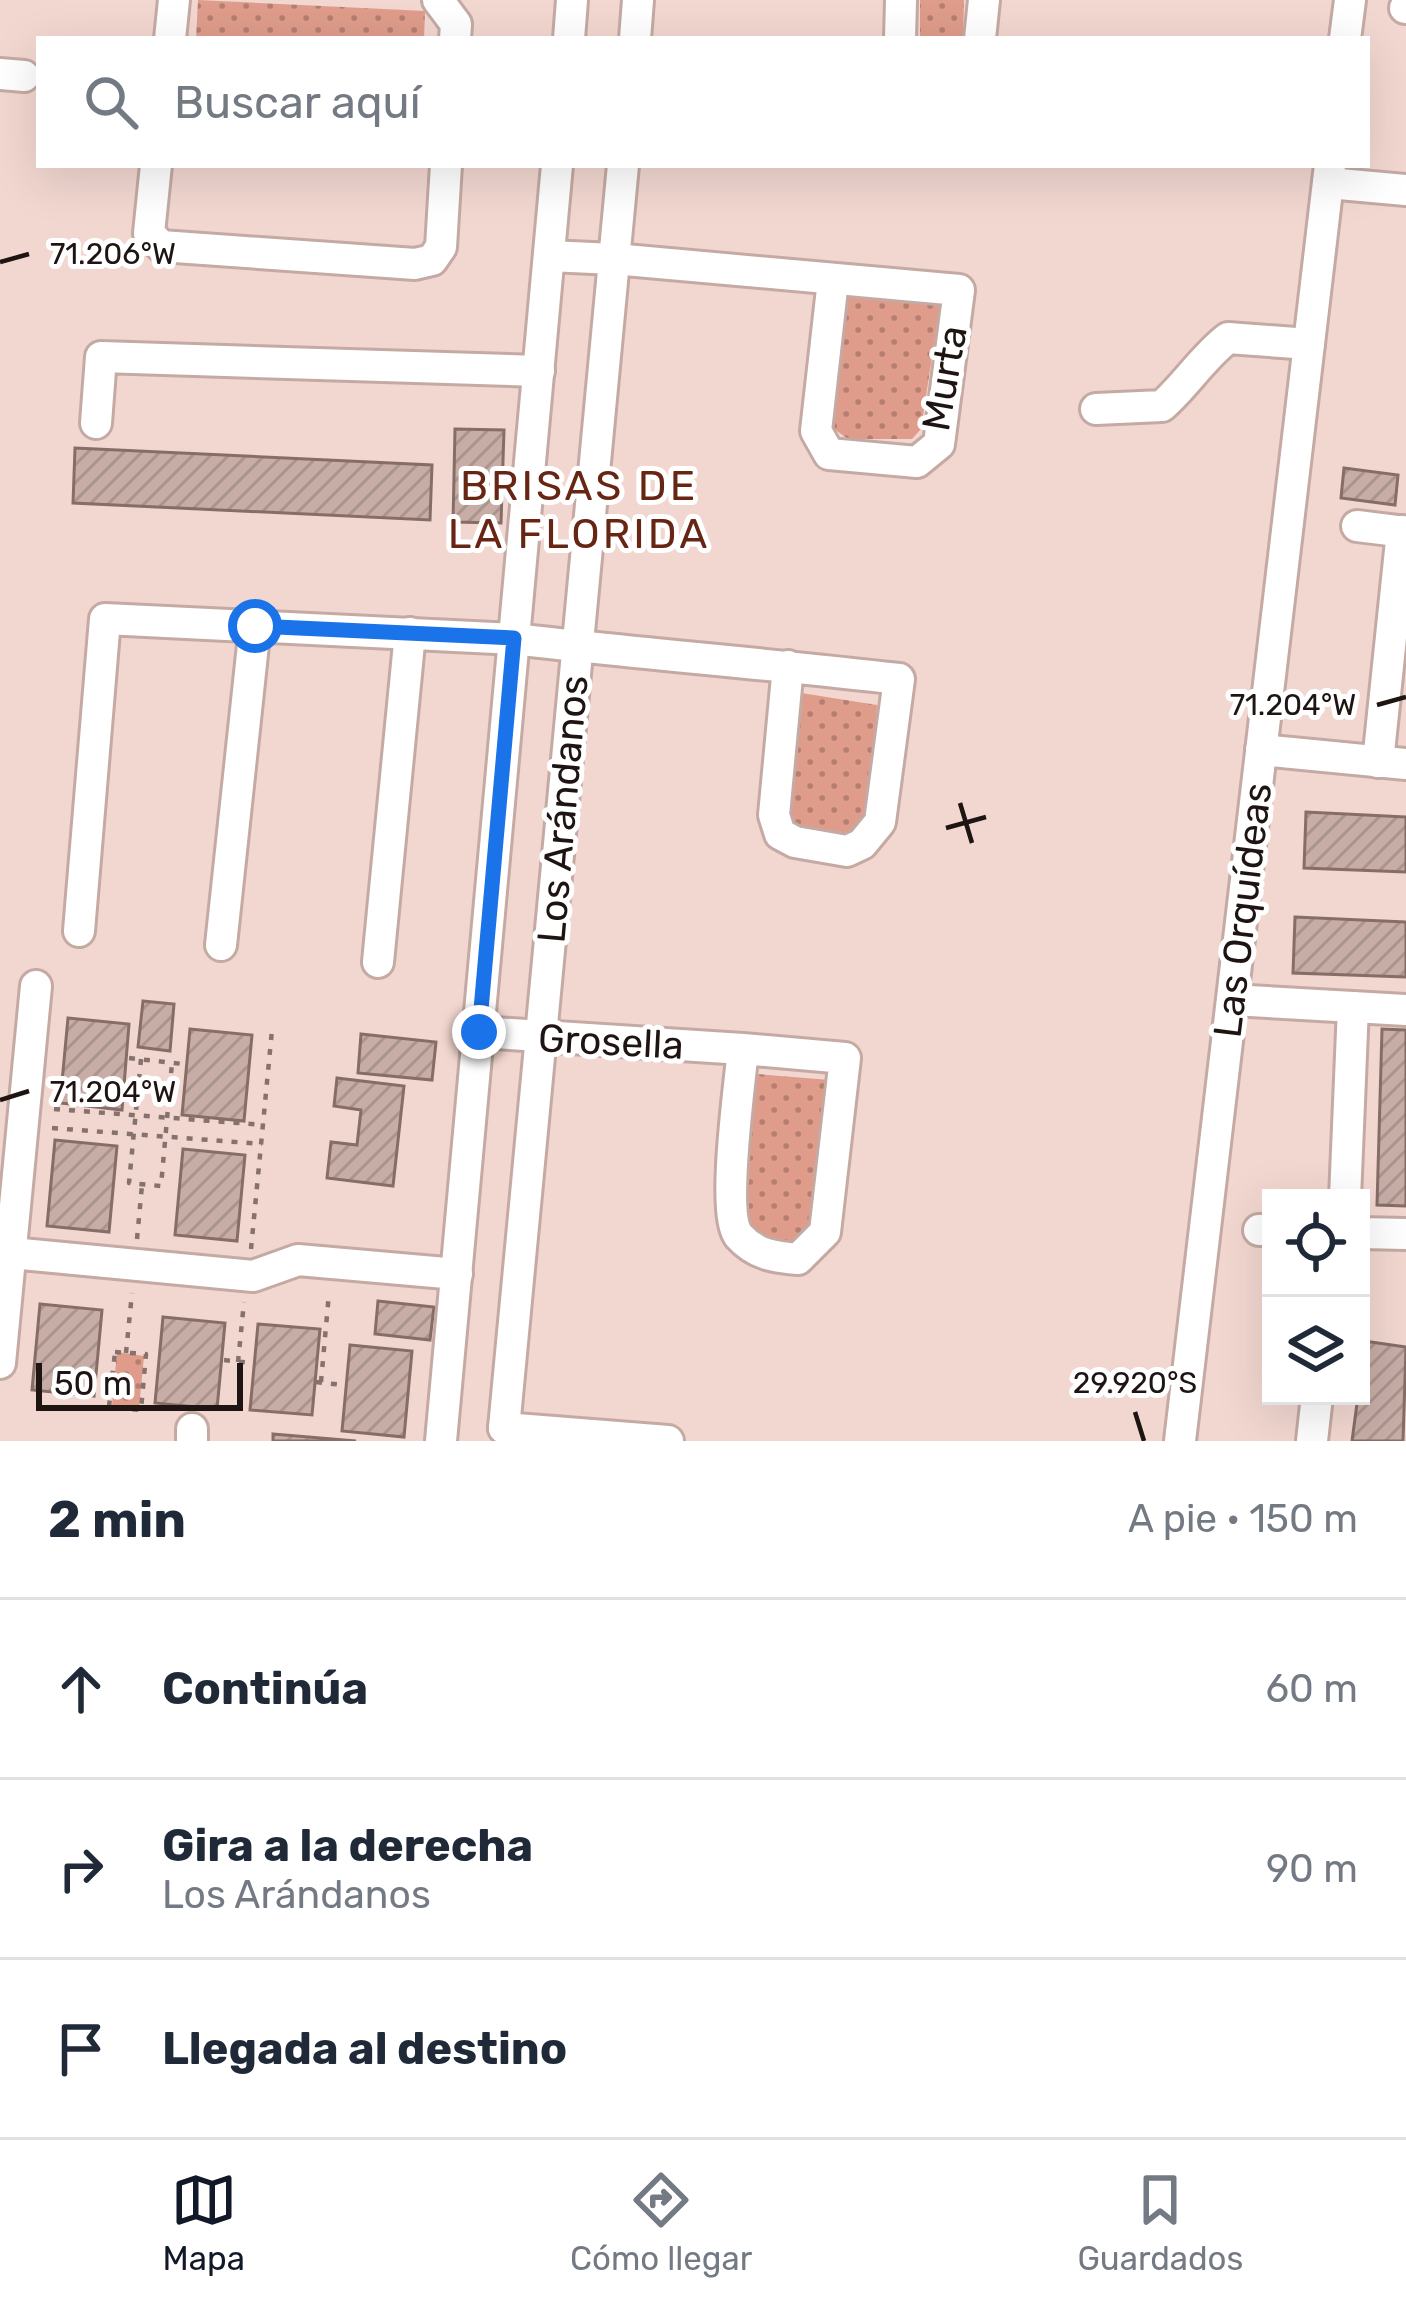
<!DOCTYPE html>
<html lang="es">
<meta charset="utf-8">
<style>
:root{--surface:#fff;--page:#f6f6f7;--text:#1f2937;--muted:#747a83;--line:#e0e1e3;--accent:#111827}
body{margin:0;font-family:Rubik,sans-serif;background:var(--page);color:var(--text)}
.controls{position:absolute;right:36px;bottom:36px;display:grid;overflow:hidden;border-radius:0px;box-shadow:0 12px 48px #0002}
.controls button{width:108px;height:108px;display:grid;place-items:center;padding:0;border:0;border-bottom:3px solid var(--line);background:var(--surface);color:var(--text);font:60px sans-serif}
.scale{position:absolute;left:36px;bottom:30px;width:207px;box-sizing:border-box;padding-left:12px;border:6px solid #1e1412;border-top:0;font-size:33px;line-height:42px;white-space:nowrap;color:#1e1412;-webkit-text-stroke:9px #fff;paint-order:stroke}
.stop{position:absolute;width:36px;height:36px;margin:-27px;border:9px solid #1a73e8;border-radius:50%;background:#fff}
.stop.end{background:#1a73e8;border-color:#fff;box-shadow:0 3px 12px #0008}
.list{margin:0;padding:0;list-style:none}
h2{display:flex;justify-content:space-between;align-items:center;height:156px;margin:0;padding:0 48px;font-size:51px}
h2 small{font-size:39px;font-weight:400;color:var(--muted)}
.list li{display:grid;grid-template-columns:78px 1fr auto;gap:36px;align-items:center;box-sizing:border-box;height:180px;padding:0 48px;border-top:3px solid var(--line)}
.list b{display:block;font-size:45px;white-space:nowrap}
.list p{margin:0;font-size:39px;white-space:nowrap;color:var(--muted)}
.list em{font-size:39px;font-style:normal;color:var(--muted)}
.icon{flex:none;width:66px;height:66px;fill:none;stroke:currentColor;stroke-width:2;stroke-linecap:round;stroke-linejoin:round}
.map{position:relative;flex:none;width:1406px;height:1441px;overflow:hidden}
.search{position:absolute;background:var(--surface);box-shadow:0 12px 48px #0002;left:36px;right:36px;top:36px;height:132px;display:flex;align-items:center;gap:30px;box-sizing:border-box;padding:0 42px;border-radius:0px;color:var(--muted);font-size:45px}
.sheet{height:696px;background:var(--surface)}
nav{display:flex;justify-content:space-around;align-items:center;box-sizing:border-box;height:168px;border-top:3px solid var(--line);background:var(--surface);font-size:33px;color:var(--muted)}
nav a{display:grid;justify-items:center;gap:6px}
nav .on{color:var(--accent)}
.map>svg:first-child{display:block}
.grass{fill:url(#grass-dots)}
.building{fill:url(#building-hatch);stroke:#866e67;stroke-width:3}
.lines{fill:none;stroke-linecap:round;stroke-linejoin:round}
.minor-casing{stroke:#c4aaa3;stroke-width:36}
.path{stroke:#85726e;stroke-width:4.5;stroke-dasharray:6 9;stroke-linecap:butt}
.minor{stroke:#fff;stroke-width:30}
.route{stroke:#1a73e8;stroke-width:15}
.ticks{fill:none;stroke:#1e1412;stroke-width:4.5}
.labels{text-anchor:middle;stroke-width:10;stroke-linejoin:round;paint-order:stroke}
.street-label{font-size:39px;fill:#1e1412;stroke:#fff}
.neighbourhood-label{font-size:42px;letter-spacing:3px;fill:#672514;stroke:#fff}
.ticks-label{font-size:30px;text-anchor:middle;fill:#1e1412;stroke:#fff;stroke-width:10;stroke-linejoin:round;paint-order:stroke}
</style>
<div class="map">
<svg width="1406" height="1441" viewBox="0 0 1406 1441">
<defs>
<pattern id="grass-dots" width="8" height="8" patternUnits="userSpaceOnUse" patternTransform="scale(3)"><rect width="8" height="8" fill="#df9c8b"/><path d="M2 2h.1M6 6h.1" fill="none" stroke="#b47e70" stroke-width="1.8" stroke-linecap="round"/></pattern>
<pattern id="building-hatch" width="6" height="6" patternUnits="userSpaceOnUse" patternTransform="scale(3)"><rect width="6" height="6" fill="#c7ada6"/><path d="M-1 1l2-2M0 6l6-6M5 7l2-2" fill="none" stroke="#aa948e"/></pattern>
</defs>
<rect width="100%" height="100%" fill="#f2d7d0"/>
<g class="grass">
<polygon points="198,0 425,11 424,39 196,39"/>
<polygon points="920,0 964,0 963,39 920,39"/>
<polygon points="845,293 940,304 921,429 912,439 848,439 834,429"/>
<path d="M795 692 877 705 871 817C847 847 823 831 790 824L784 811Z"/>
<polygon points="757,1074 830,1080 809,1230 792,1244 770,1245 742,1215"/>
<polygon points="117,1352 144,1356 139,1408 112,1405"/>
</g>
<g class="building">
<polygon points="455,429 504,430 501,523 453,522"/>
<polygon points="75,448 432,465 430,520 73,503"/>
<polygon points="1344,468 1398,475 1395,505 1341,498"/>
<polygon points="1306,812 1406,817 1406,872 1304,868"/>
<polygon points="1295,917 1406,922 1406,977 1293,973"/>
<polygon points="143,1001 174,1004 170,1051 138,1047"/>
<polygon points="68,1018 129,1024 122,1110 60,1103"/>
<polygon points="190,1029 252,1035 244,1121 182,1115"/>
<polygon points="1382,1029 1406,1030 1406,1206 1377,1205"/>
<polygon points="361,1034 436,1042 432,1080 358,1073"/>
<polygon points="337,1078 404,1086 393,1186 327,1178 331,1142 357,1145 361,1110 334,1106"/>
<polygon points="55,1140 117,1146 109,1232 47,1226"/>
<polygon points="183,1149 245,1155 237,1241 175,1235"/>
<polygon points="378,1301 434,1307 430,1340 375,1334"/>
<polygon points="40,1304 102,1310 94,1396 32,1390"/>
<polygon points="163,1317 225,1323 217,1409 155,1403"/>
<polygon points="258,1324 320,1329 312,1415 250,1410"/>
<polygon points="1364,1341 1406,1347 1403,1441 1352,1441 1358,1396 1361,1396"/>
<polygon points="350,1345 412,1351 404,1437 342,1431"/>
<polygon points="273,1434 356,1441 273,1441"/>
</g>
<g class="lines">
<defs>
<g id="minor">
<polyline points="438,0 456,24 455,39"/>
<polyline points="1405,8 1406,8"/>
<polyline points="170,39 174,0"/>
<polyline points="569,39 572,0"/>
<polyline points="635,39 638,0"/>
<polyline points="900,39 901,0"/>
<polyline points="980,39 984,0"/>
<polyline points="1345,39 1350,0"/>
<polyline points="0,74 24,76"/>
<polyline points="156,165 149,233 161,246 415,264 432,260 441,247 446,165"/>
<polyline points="1328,183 1406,190"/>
<polyline points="549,256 614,259 959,290 939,444 917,462 829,454 816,431 833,280"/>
<path d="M1096 409 1162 406C1186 385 1203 357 1228 338L1309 344"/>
<polyline points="96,423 101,357 539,371"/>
<polyline points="1357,526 1406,532"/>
<polyline points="1261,750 1406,764"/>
<polyline points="1378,762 1402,531"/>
<path d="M79 931 105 619 514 639C642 654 771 664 899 679L880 822 862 844 847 851 795 842 780 834 774 815 788 666"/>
<polyline points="221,945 255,626"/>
<polyline points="378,962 410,633"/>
<polyline points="1232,1000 1406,1010"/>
<path d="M479 1032 743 1049 845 1058 825 1232 798 1259C775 1257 756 1255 739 1236 721 1214 740 1082 743 1049"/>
<polyline points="1345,1198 1353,1007"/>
<polyline points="1259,1230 1271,1230"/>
<polyline points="1361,1233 1406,1234"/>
<polyline points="11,1253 253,1276 298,1260 457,1274"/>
<polyline points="0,1363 36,986"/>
<polyline points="504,1428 623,165"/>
<polyline points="504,1428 668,1441"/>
<polyline points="192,1441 192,1429"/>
<polyline points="441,1441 557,165"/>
<polyline points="1180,1441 1330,165"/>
<polyline points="1312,1441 1317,1396"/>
</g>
</defs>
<use href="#minor" class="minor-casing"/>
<g class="path">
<polyline points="129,1058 183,1064"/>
<polyline points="141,1059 129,1183 161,1186 172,1063"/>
<polyline points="54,1109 264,1125"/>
<polyline points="52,1128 262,1144"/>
<polyline points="137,1239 142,1185"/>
<polyline points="251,1249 272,1030"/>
<polygon points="115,1352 146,1354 141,1410 109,1407"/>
<polyline points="126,1353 132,1293"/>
<polyline points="224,1360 251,1363"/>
<polyline points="238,1362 244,1302"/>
<polyline points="316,1382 343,1385"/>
<polyline points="321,1382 329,1293"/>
</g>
<use href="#minor" class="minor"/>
</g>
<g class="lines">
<polyline class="route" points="255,626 514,638 479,1032"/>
</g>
<path class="ticks" d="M0 262 29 254M1377 705 1406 697M960 803 972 843M946 828 986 817M0 1100 29 1091M1135 1412 1144 1441"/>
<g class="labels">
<g class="street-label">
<text transform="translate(944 378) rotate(-80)" y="14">Murta</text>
<text transform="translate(562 809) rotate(-85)" y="14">Los Arándanos</text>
<text transform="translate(1242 910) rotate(-83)" y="14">Las Orquídeas</text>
<text transform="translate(611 1041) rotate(3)" y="14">Grosella</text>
</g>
<g class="neighbourhood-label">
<text x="579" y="500">BRISAS DE<tspan x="579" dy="48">LA FLORIDA</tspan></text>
</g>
</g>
<g class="ticks-label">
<text x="113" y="264">71.206°W</text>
<text x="1293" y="715">71.204°W</text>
<text x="113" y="1102">71.204°W</text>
<text x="1135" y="1393">29.920°S</text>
</g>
</svg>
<div class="controls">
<button><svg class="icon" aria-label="locate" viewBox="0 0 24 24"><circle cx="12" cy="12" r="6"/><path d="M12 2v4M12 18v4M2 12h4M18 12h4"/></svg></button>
<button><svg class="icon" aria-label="layers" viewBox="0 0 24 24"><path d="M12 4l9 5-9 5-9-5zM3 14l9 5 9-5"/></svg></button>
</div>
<div class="scale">50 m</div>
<div class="stop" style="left:255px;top:626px"></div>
<div class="stop end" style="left:479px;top:1032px"></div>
<div class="search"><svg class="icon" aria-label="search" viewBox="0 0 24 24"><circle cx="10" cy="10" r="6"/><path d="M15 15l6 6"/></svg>Buscar aquí</div>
</div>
<section class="sheet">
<h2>2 min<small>A pie · 150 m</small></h2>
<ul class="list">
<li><svg class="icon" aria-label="ahead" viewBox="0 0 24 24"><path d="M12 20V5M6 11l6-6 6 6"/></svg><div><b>Continúa</b></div><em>60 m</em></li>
<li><svg class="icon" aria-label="right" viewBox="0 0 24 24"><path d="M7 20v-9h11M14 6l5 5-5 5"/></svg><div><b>Gira a la derecha</b><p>Los Arándanos</p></div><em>90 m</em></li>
<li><svg class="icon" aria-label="arrive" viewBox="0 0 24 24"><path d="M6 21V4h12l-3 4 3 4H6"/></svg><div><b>Llegada al destino</b></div></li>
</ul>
</section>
<nav>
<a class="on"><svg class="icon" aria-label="map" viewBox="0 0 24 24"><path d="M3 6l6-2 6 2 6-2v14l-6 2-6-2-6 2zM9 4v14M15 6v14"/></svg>Mapa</a>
<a><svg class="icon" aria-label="directions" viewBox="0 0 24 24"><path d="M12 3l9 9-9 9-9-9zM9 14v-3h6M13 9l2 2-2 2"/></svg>Cómo llegar</a>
<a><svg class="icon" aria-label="saved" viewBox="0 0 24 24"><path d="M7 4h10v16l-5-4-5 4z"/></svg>Guardados</a>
</nav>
